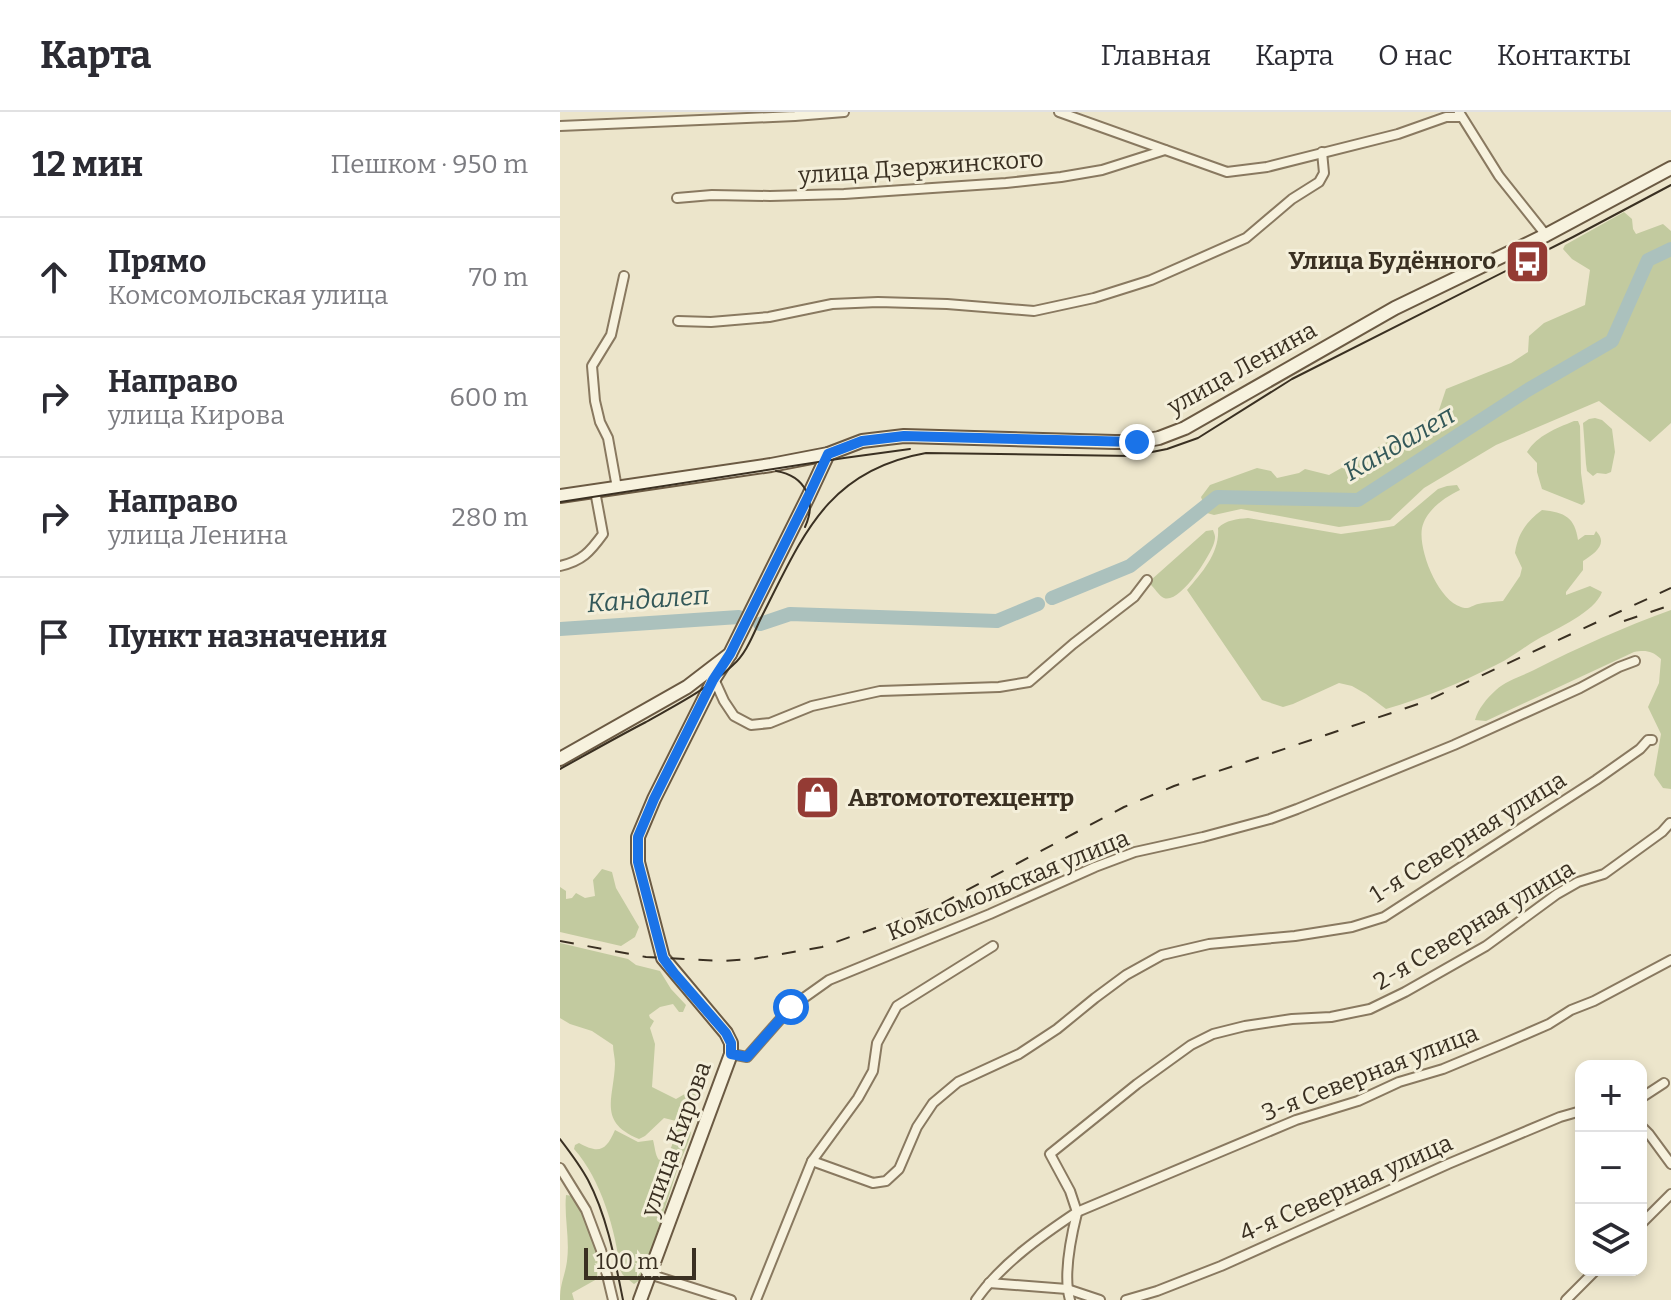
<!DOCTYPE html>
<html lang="ru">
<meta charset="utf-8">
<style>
:root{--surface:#fff;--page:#f2f2f3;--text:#2b2b33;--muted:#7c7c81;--line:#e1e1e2}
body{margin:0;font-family:Bitter,serif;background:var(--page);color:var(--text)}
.controls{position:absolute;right:24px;bottom:24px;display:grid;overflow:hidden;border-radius:16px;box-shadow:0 4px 12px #0003}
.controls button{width:72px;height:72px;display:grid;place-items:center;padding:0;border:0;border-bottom:2px solid var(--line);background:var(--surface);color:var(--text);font:40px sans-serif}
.scale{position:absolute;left:24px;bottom:20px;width:112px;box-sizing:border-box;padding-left:8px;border:4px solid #3a3022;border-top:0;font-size:22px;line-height:28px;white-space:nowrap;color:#3a3022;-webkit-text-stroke:6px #f4efda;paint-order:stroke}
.stop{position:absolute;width:24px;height:24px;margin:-18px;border:6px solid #1a73e8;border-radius:50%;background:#fff}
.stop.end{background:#1a73e8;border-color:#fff;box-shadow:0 2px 8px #0008}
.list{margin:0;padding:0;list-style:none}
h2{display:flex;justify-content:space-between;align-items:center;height:104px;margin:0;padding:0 32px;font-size:34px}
h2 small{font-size:26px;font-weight:400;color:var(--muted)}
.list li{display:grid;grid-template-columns:52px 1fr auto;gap:24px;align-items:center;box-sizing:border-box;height:120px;padding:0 32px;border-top:2px solid var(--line)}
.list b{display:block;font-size:30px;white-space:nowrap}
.list p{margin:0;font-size:26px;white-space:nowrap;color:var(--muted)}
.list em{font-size:26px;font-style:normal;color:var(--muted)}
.icon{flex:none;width:44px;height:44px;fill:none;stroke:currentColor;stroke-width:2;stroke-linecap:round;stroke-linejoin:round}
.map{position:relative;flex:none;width:1111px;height:1188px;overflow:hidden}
header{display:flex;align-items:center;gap:48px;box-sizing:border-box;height:112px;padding:0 40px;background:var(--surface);border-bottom:2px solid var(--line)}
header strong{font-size:38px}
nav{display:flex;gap:44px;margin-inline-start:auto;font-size:28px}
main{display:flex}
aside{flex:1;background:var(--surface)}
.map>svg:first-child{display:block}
.green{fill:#c2ca9f}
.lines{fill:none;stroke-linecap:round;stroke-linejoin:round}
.river{stroke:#abc1bd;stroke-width:14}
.street-casing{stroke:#897960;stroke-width:12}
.secondary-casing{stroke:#6b5a43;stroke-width:16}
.street{stroke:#f7f2de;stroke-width:8}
.secondary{stroke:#f7f2de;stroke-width:12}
.tram{stroke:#3a3022;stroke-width:2}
.rail{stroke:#3a3022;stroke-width:2;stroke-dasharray:14 14;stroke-linecap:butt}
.route{stroke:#1a73e8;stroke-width:10}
.labels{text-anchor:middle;stroke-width:6;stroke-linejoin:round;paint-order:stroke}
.street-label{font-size:24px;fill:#3a3022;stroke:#f4efda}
.poi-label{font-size:24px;font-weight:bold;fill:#3a3022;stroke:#f4efda;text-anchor:end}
.water-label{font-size:26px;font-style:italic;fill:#335859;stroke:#f4efda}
</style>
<header>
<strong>Карта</strong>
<nav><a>Главная</a><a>Карта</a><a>О нас</a><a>Контакты</a></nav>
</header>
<main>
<aside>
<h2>12 мин<small>Пешком · 950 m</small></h2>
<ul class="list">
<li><svg class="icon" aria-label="ahead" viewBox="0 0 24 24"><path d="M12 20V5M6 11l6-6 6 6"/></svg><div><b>Прямо</b><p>Комсомольская улица</p></div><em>70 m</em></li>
<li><svg class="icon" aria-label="right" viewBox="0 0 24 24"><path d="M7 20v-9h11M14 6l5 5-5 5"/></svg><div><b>Направо</b><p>улица Кирова</p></div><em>600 m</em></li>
<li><svg class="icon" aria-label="right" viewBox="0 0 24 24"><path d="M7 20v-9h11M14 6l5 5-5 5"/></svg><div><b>Направо</b><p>улица Ленина</p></div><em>280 m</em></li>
<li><svg class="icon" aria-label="arrive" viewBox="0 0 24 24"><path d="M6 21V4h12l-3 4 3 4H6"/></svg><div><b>Пункт назначения</b></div></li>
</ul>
</aside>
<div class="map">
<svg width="1111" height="1188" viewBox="0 0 1111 1188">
<rect width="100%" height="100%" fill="#ece5cb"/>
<g class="green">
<polygon points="1064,100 1072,107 1073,117 1076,122 1103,112 1111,119 1111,311 1090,330 1039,289 936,333 864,376 830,408 779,415 681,397 654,403 647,401 641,385 650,373 697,356 711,359 717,366 739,361 745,357 769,363 878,301 886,277 951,251 968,240 969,224 984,211 1025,193 1030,158 1012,147 1003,137 1005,133"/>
<polygon points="1035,306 1042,308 1052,317 1055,340 1051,360 1046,362 1037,361 1033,364 1027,359 1026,352 1023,311 1029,307"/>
<path d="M1014 309H1018L1020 314 1021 361 1025 390 1022 393 982 377 977 360V351L967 340C978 323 995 317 1014 309Z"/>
<path d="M897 373 900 378C885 385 866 398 862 416 858 438 878 488 901 495 908 498 911 494 918 492 926 490 935 490 943 489L960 464 962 456 955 441C958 421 966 410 982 398 1005 400 1015 406 1018 428L1025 423H1034L1036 419C1049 432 1034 442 1023 449V458L1006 480V483L1030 474 1042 480C1035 500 996 517 978 527 964 535 951 546 936 553 900 571 864 586 826 597L806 582 792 574 779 571 733 592 723 595 702 588 627 478C643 460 660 440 658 416 666 408 677 407 688 406L781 422 810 418 834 414 878 377 887 374Z"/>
<path d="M653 418C655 424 656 424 654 431 650 444 620 492 604 486 599 484 594 475 590 472L591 468 646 419Z"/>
<path d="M1111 498V677L1103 676 1094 663 1101 622 1088 595 1099 571 1101 547C1092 539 1086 538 1074 540L926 609 915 608C918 597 927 586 936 578 945 569 962 564 974 558 1019 535 1064 515 1111 498Z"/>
<polygon points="42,757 52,760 56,776 79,815 75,825 61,834 0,820 0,775 6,779 6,787 12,786 16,781 25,786 35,784 33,768"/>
<path d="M0 831 68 847 76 853 100 859 111 877 126 893 123 900H119L113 892 100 895 89 903 90 906 94 909 90 916 95 932 92 975 116 987 130 979 137 978 140 981 133 996 135 1001 134 1007 131 1010 116 1009 104 1006 85 1024 79 1027C37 1010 54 986 55 952 55 946 53 939 53 933L32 919 10 912 0 906Z"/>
<path d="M118 1014 129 1017 131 1020C129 1032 122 1043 118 1055 106 1093 94 1131 80 1168L74 1172 63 1163 60 1158C56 1119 41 1067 14 1037L15 1033 19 1031C39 1042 46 1039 55 1018L78 1030 93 1028C95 1035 95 1043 99 1048 113 1041 113 1029 116 1016Z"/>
<path d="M6 1083 13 1084C23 1103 45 1146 37 1167L12 1181 14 1188H0C0 1171 5 1164 7 1149 10 1127 4 1105 6 1083Z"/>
</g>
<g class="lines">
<g class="river">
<polyline points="492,486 570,454 657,385 798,388 966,279 1052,229 1088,148 1111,137"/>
<polyline points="200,512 230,502 437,509 478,492"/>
<polyline points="0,517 179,505"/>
</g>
<defs>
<g id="street">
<polyline points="499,0 667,60 707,55 838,22 886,5 901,5"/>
<polyline points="899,0 939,64 986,123"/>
<polyline points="0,14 235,4 284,0"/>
<polyline points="117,86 152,83 210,84 284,82 446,71 501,65 542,58 605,38"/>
<polyline points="118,209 151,210 209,205 272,192 318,190 387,192 474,199 534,186 591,168 686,126 732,87 759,70 764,61 762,40"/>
<polyline points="57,376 48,326 40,310 35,289 32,254 51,223 64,164"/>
<path d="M0 454C22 449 30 440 43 422L35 379"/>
<polyline points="154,567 164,589 174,604 191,613 210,611 252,594 320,579 439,575 469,570 513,532 574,485 587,468"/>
<polyline points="171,942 187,945 231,895 269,868 430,802 535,755 575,740 643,725 710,707 737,697 894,633 1020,576 1059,555 1075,549"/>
<polyline points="1081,986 1104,971"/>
<polyline points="1081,1014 1089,1022 1111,1052"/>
<polyline points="252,1049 313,1071 326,1069 339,1057 357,1015 373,991 398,970 459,942 497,917 535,886 566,863 602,843 649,832 735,824 792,815 824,805 1036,668 1080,637 1088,628 1092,628"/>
<polyline points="0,1056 26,1098 41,1138 53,1188"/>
<polyline points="517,1100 510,1079 490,1042 577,972 631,933 653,922 685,914 732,907 771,905 810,897 845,880 926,834 997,782 1018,770 1044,762 1102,720 1110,711"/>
<polyline points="1081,1112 1111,1082"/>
<polyline points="89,1162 171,1188"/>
<polyline points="429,1171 507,1177 540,1188"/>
<polyline points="196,1188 252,1049 298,986 313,959 317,931 337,894 433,834"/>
<path d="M416 1188C441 1152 481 1124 517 1100L736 1008 798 989 839 970 883 957 943 932 989 912 1011 898 1034 889 1111 848"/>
<path d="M510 1188C503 1164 511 1125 517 1101"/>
<polyline points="566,1188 597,1179 661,1154 888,1052 1000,1005 1021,999"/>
<polyline points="1006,1188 1036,1158"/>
</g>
<g id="secondary">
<polyline points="0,384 211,353 268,342 302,329 344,324 555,330 577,330 599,326 625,316 835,196 986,123 1111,56"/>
<polyline points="0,647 127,575 170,542 248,385 268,342"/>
<polyline points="80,1188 171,942 171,931 166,921 103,846 78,750 78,725 94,687 154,567 170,542"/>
</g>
</defs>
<use href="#street" class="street-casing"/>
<use href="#secondary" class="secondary-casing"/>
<use href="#street" class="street"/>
<use href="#secondary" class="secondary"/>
<g class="tram">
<path d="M216 359C246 364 257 389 245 415"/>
<polyline points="0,390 284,346 350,337"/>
<path d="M0 657C29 641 57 625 86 610 116 593 148 577 173 553 188 540 195 517 204 500 244 421 269 358 366 341L572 344 607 337 638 326 732 267 1013 125 1111 73"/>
<path d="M0 1027C10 1040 20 1053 28 1068 47 1104 55 1148 63 1188"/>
</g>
<g class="rail">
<polyline points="1064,509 1111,493"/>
<polyline points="0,829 86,845 161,849 193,847 262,835 377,794 564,695 614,674 864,590 1111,476"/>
</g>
</g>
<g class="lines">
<polyline class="route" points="231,895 187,945 171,942 171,931 166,921 114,861 103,846 78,750 78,725 94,687 153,568 170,542 248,385 268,342 302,329 344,324 577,330"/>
</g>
<defs>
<symbol id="bus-square" viewBox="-11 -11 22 22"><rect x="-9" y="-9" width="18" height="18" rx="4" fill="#943b34" stroke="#f4efda"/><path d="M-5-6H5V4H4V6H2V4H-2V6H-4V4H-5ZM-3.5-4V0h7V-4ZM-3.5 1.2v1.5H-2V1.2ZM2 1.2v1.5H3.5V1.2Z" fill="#fff"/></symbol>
<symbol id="shop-square" viewBox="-11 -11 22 22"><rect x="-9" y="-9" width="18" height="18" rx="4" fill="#943b34" stroke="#f4efda"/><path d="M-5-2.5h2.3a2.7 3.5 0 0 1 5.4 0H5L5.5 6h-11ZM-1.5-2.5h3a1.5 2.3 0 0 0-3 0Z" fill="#fff"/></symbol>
</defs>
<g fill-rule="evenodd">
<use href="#bus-square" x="942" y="124" width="51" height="51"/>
<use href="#shop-square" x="232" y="660" width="51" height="51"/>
</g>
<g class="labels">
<g class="street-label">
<text transform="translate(361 55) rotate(-4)" y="8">улица Дзержинского</text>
<text transform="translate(682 256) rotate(-29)" y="8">улица Ленина</text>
<text transform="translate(908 725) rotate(-32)" y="8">1-я Северная улица</text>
<text transform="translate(448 773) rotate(-22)" y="8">Комсомольская улица</text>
<text transform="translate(914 813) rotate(-31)" y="8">2-я Северная улица</text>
<text transform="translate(810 961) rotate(-21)" y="8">3-я Северная улица</text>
<text transform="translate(116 1027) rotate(-70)" y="8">улица Кирова</text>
<text transform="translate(786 1076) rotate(-24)" y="8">4-я Северная улица</text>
</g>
<g class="poi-label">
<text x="936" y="157">Улица Будённого</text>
<text x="288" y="694" text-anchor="start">Автомототехцентр</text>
</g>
<g class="water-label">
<text transform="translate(839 331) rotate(-30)" y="9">Кандалеп</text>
<text transform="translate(88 487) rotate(-4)" y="9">Кандалеп</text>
</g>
</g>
</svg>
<div class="controls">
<button>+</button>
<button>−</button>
<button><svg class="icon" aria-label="layers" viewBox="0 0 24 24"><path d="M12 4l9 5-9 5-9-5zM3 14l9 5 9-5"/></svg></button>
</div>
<div class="scale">100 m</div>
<div class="stop" style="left:231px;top:895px"></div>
<div class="stop end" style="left:577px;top:330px"></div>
</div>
</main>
